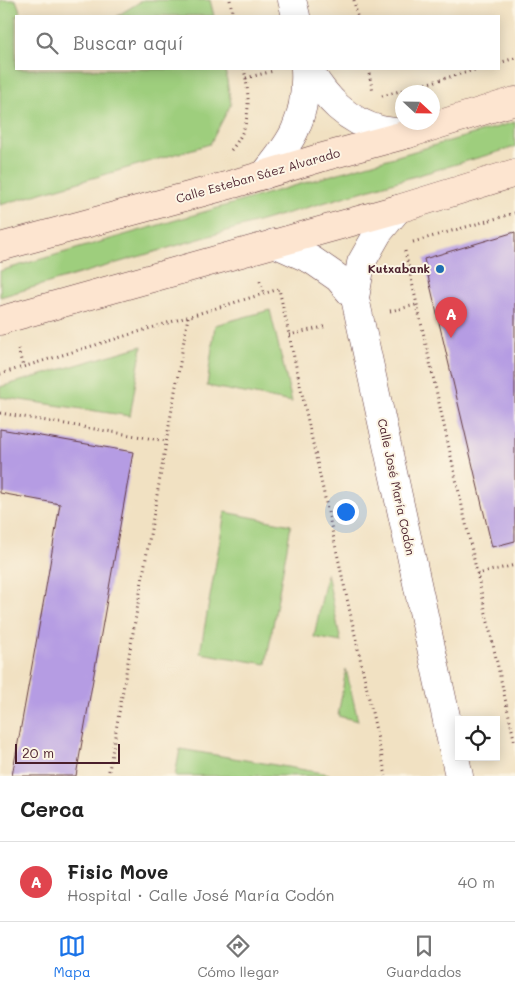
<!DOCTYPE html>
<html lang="es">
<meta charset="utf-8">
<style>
:root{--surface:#fff;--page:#f6f6f6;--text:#222;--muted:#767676;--line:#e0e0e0;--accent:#1a73e8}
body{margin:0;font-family:Mali,sans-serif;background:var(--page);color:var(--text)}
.controls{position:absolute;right:15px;bottom:15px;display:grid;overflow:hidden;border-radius:0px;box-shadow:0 2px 12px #0003}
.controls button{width:45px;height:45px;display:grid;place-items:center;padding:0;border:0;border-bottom:1px solid var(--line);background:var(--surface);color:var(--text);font:25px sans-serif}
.compass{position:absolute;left:395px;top:85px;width:45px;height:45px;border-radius:50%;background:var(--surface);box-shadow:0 2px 12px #0003;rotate:112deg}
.scale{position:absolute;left:15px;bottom:12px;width:105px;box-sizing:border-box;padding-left:5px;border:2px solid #4a1f2b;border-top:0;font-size:14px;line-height:18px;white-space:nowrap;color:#4a1f2b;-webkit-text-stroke:4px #fcf5e5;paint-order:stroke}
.you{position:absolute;left:345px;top:511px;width:18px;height:18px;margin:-12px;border:4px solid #fff;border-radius:50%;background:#1a73e8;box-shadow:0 0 0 8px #1a73e833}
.badge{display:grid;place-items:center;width:32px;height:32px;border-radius:50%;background:var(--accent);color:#fff;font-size:16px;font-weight:700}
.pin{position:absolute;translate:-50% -41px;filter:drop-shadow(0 1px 2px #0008)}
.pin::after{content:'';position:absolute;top:26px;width:18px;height:15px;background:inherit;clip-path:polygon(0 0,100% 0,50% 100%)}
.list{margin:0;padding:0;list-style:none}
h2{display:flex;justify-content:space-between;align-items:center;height:65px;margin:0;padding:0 20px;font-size:21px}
h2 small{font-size:16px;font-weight:400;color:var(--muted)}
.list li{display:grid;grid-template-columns:32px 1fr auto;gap:15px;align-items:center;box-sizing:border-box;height:80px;padding:0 20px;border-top:1px solid var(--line)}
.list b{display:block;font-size:19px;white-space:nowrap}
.list p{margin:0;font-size:16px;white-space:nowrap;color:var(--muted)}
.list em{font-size:16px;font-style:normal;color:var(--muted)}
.icon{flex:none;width:28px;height:28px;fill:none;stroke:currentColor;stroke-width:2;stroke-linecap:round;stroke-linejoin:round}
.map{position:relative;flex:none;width:515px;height:776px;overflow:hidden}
.search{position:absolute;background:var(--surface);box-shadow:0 2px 12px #0003;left:15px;right:15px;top:15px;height:55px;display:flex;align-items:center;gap:12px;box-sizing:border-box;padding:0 18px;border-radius:0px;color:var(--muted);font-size:19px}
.sheet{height:145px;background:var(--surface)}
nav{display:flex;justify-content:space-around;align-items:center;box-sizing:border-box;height:70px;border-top:1px solid var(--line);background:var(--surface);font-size:14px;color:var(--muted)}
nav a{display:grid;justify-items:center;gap:2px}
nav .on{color:var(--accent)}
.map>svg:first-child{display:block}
.green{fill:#9ece7d;stroke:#747654}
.building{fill:#b59ce3}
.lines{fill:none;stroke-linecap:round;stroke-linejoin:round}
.street-casing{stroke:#633c42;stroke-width:29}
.secondary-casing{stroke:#633c42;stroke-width:29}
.path{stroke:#633c42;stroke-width:3;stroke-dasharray:1 4;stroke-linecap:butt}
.street{stroke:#fff;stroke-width:28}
.secondary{stroke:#fde5d0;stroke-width:28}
.poi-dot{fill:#1f6fb2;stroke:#fcf5e5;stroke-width:2}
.labels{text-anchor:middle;stroke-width:4;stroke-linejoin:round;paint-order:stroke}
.street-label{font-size:12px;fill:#4a1f2b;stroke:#fcf5e5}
.poi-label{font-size:12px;font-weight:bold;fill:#4a1f2b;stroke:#fcf5e5;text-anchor:end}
</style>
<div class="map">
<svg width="515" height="776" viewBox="0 0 515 776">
<rect width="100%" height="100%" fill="#fcf5e5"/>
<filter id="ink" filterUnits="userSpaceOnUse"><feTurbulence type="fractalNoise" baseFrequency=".02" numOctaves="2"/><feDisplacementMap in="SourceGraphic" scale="10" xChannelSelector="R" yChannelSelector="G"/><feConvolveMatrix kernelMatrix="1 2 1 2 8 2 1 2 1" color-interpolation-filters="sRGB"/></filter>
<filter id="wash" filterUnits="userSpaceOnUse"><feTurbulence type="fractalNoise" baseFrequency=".0096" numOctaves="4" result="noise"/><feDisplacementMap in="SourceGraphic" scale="20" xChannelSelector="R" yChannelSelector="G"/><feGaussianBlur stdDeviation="1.12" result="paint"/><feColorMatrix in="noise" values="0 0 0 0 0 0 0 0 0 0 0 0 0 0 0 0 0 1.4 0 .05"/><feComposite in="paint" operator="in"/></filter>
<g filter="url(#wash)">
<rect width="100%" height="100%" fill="#f1e1c2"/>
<g class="green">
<polygon points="0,0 16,0 22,16 16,16 16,69 225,69 231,104 210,144 0,205"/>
<polygon points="143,0 210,0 214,16 117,16"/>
<polygon points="515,122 515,147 0,297 0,271"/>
<polygon points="270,310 292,402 207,386 215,325"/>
<polygon points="142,346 130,416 0,397 0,387"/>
<polygon points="225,512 291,525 266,664 200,653"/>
<polygon points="327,573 341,642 314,637"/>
<polygon points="346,669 358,721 338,716"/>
<polygon points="180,749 329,774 329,776 175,776"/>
</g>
<g id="blocks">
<g class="building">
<polygon points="515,232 515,541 492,547 424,259"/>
<polygon points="0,429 133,452 76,776 12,776 44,599 60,504 0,493"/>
</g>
</g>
</g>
<g filter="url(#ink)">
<use href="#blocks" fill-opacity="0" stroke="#633c42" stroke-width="1"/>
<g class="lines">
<defs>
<g id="street">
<polyline points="292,0 296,16"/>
<path d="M308 69C326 98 346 121 381 130 390 132 399 132 408 134"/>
<path d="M264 175C275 161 288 146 295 130 304 110 306 90 305 69"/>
<polyline points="398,209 378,233 361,263 355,298 459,776"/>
<polyline points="274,243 312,260 338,278 355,298"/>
</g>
<g id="secondary">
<polyline points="0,247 233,184 323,157 408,134 515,101"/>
<polyline points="0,321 9,318 398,209 515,173"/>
</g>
</defs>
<use href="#street" class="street-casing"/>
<use href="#secondary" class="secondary-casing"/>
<g class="path">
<polyline points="230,0 233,16"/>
<polyline points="354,0 357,16"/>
<polyline points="499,63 515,58"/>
<polyline points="368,69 373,92"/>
<polyline points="246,78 273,71"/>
<polyline points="382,96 478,69"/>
<path d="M231 150C252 126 250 98 244 69"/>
<polyline points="413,242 515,213"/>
<polyline points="405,251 515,743"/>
<polyline points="260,281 264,293"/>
<polyline points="390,311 416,305"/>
<polyline points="289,335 328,326"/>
<polyline points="18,349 23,367"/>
<polyline points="0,374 279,289 386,776"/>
<polyline points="0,413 166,441"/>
<polyline points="477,574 515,565"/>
<polyline points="108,776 188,317"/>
</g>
<use href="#street" class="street"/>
<use href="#secondary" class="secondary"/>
</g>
</g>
<circle class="poi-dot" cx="440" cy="269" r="5"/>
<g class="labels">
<g class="street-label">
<text transform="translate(258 176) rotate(-16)" y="4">Calle Esteban Sáez Alvarado</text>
<text transform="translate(396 487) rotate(78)" y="4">Calle José María Codón</text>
</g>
<g class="poi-label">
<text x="430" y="273">Kutxabank</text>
</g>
</g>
</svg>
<div class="controls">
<button><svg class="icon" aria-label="locate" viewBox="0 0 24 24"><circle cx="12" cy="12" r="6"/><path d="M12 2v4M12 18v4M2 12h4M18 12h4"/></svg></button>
</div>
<svg class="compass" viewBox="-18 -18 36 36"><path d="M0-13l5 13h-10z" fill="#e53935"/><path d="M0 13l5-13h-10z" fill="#767676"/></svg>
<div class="scale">20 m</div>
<div class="you"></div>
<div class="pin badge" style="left:451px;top:338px;background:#e0444e">A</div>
<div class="search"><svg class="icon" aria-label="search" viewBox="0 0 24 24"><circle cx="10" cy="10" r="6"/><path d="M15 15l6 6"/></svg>Buscar aquí</div>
</div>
<section class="sheet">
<h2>Cerca<small></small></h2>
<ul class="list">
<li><span class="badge" style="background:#e0444e">A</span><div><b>Fisic Move</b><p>Hospital · Calle José María Codón</p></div><em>40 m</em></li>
</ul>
</section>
<nav>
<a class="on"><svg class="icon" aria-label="map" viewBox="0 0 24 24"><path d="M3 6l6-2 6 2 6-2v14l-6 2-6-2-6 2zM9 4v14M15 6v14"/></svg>Mapa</a>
<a><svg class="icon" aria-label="directions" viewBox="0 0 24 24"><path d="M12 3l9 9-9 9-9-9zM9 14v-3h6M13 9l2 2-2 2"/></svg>Cómo llegar</a>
<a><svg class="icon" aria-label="saved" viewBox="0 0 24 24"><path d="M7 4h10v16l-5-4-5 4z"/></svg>Guardados</a>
</nav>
